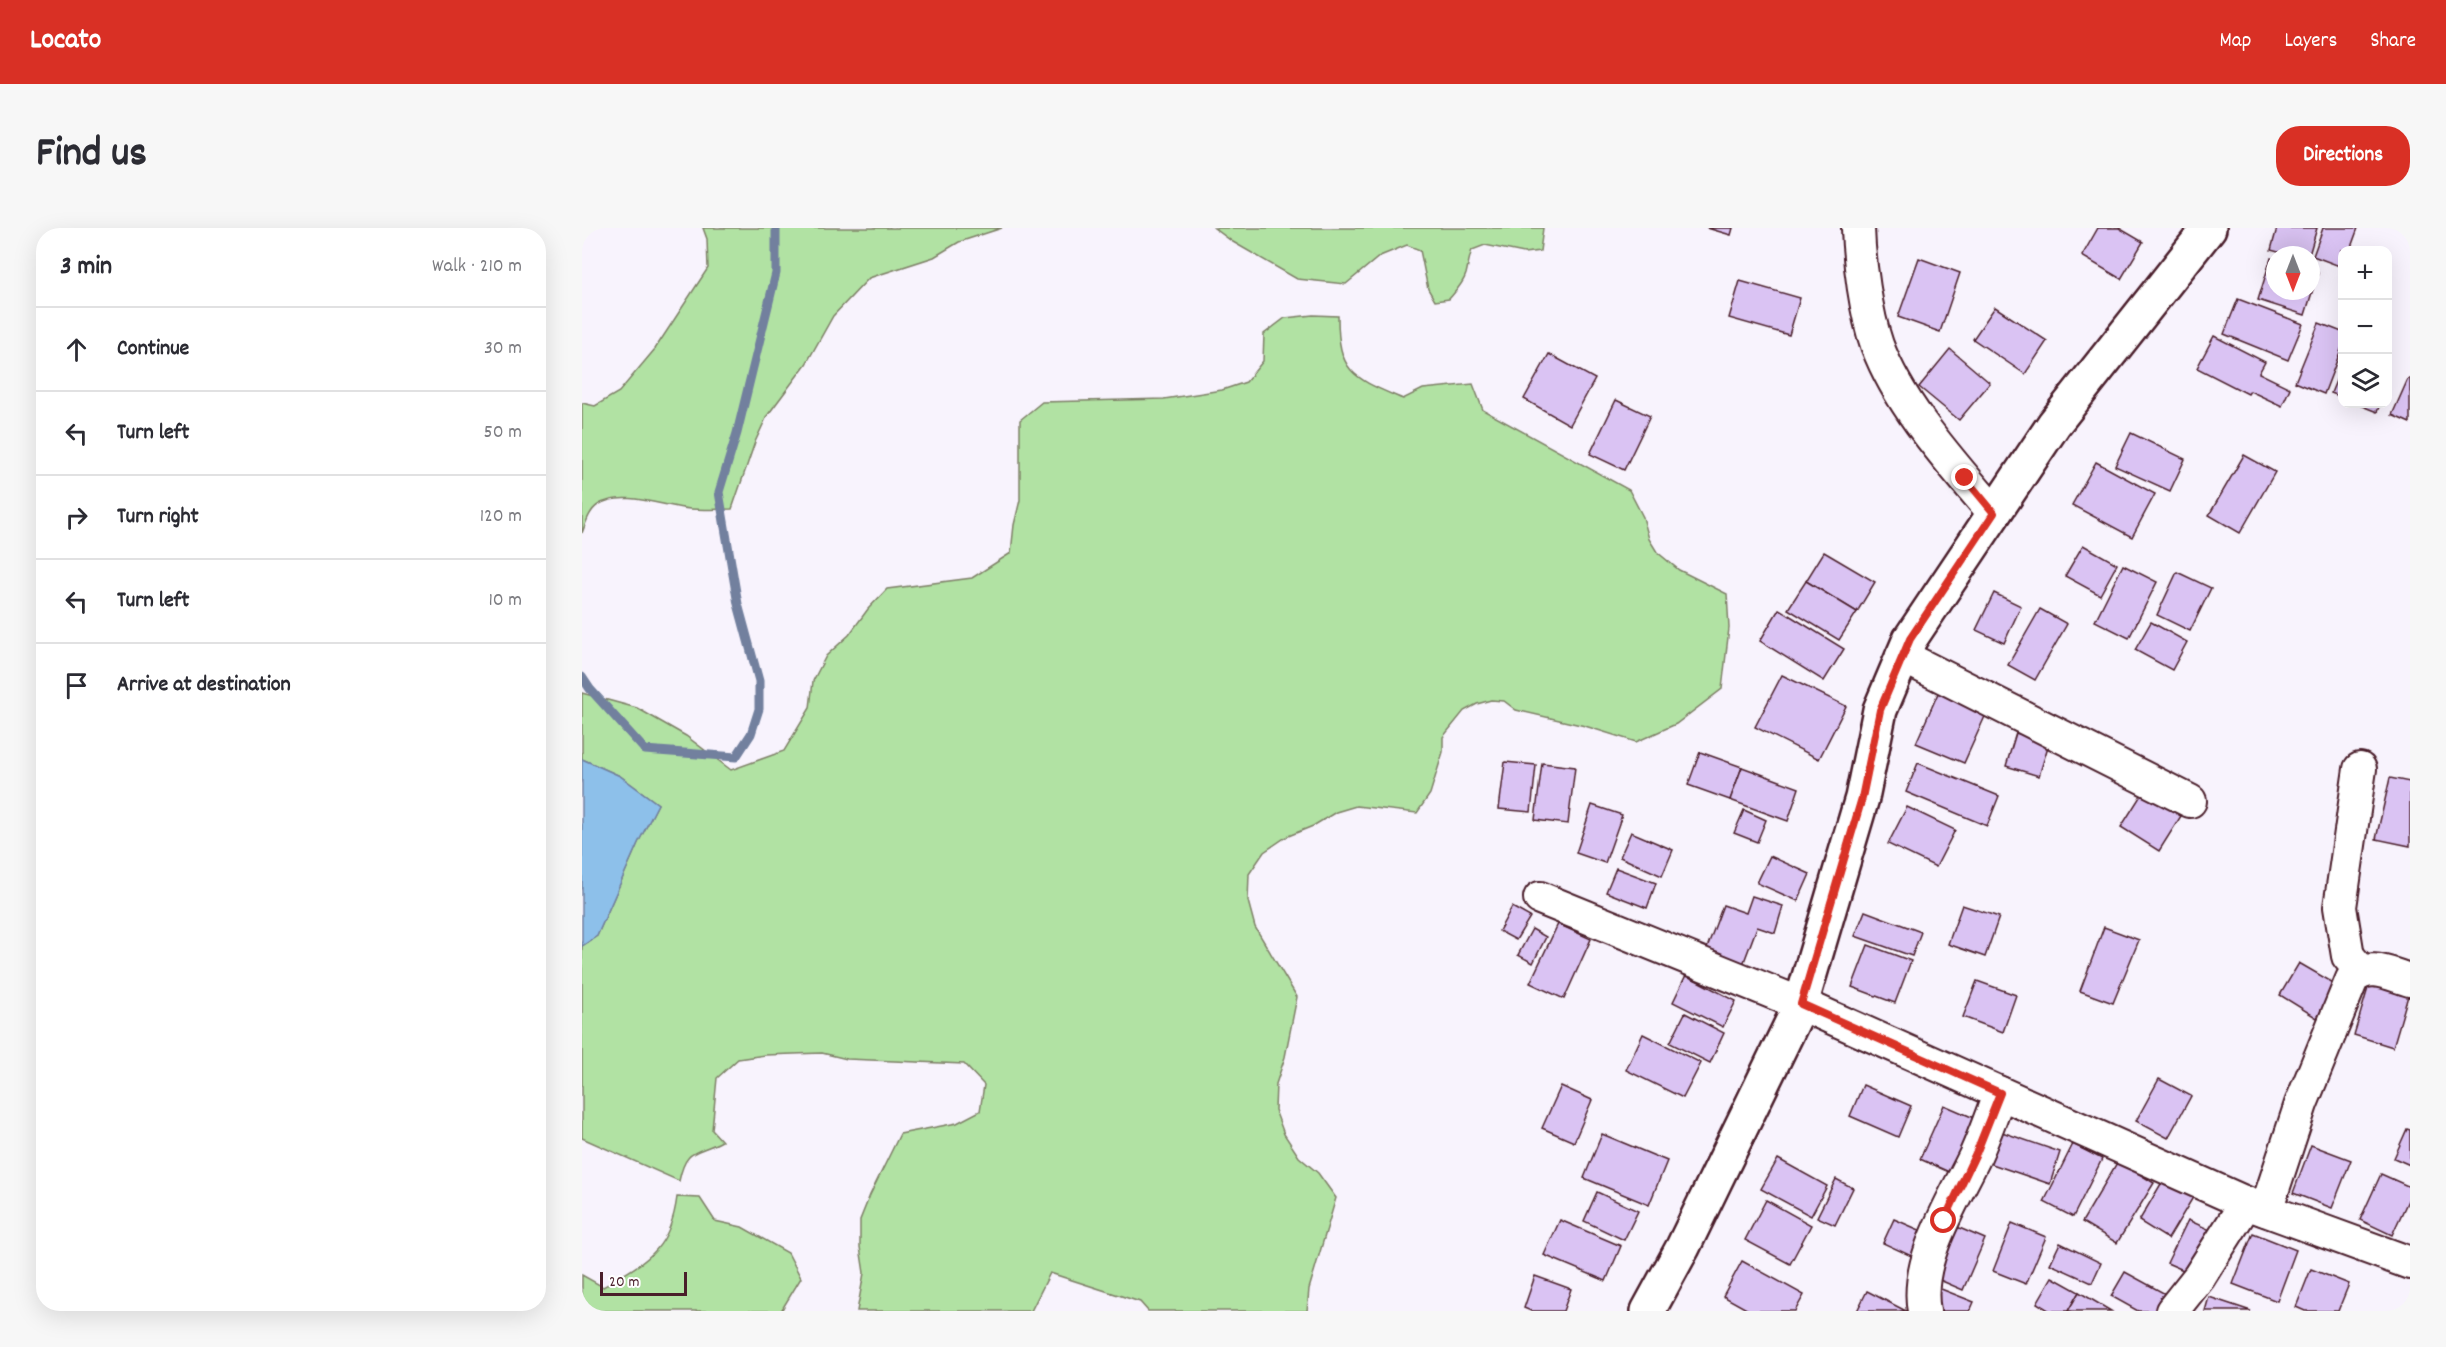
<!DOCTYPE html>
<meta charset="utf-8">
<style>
:root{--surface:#fff;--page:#f7f7f7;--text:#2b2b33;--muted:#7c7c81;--line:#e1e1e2;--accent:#d93025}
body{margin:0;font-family:Dekko,sans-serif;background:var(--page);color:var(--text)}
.controls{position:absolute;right:18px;top:18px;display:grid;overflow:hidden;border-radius:12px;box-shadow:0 6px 24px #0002}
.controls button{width:54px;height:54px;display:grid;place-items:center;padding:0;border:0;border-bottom:2px solid var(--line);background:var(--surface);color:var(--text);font:30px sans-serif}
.compass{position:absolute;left:1684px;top:18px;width:54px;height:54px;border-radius:50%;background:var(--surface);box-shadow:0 6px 24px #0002;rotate:180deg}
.scale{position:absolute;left:18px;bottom:15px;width:87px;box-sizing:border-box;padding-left:6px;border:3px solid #4a1f2b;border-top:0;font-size:16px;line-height:21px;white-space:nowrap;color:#4a1f2b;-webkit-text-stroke:4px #fff;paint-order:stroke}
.stop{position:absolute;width:18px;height:18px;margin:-14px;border:4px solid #d93025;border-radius:50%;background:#fff}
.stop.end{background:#d93025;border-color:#fff;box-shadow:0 2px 6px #0008}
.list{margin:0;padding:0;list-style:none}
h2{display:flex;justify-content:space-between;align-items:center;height:78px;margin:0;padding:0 24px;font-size:26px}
h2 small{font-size:20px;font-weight:400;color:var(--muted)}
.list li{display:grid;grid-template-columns:39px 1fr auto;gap:18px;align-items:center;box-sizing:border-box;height:84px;padding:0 24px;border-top:2px solid var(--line)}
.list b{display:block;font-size:22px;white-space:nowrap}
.list em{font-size:20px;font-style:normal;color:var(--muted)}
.icon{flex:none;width:33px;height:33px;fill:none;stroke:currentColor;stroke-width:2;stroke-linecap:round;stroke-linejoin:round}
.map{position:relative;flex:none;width:1828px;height:1083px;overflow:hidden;border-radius:24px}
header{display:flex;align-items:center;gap:36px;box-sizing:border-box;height:84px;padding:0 30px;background:var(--accent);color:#fff}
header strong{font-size:28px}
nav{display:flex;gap:33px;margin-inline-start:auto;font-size:21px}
.intro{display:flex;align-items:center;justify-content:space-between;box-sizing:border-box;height:144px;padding:0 36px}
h1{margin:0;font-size:42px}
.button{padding:15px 27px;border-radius:24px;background:var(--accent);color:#fff;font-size:21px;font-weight:700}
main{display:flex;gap:36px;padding:0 36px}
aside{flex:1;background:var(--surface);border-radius:24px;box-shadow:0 6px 24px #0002}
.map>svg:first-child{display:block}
.green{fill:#b1e2a3;stroke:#7e8067;stroke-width:1.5}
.water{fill:#8dc0ea;stroke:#72809e;stroke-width:1.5}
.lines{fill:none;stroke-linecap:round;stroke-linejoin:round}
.stream{stroke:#72809e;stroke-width:9}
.building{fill:#dac3f3;stroke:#4a1f2b;stroke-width:1.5}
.minor-casing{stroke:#4a1f2b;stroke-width:36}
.secondary-casing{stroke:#4a1f2b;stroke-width:38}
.minor{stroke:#fff;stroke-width:32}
.secondary{stroke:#fff;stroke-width:33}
.route{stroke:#d93025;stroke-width:8}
</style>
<header>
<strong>Locato</strong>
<nav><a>Map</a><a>Layers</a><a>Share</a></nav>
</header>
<div class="intro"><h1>Find us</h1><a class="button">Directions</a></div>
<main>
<aside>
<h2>3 min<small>Walk · 210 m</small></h2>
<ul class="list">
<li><svg class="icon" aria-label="ahead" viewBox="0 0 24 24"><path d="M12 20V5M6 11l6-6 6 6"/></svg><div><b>Continue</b></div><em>30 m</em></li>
<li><svg class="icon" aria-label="left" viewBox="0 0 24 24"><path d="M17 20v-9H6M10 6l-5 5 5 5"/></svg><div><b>Turn left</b></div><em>50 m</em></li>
<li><svg class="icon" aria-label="right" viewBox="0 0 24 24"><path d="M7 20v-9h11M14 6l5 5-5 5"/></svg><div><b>Turn right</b></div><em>120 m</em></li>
<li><svg class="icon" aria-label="left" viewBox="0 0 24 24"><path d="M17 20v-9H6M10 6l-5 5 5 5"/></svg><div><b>Turn left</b></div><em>10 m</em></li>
<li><svg class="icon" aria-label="arrive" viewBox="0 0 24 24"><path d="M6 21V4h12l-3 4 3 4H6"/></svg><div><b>Arrive at destination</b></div></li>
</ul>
</aside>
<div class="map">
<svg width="1828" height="1083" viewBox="0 0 1828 1083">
<rect width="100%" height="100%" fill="#f8f3fd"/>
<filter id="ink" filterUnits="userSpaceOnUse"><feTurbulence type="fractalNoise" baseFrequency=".0167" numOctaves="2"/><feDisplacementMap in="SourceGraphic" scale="12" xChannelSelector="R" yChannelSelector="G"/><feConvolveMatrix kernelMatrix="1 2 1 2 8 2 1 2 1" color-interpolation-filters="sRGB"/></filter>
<g filter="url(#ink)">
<g class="green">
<path d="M121 0H420L377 14 352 29 287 50 251 88 224 136 185 188 173 214 150 281C137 281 122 282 108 281 82 279 41 261 16 277 7 283 4 295 0 305V175L13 178 37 164 73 121 126 40 125 11Z"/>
<path d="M632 0H961L958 23 942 25 903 17 890 22C887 30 886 38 884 46 881 56 873 64 867 71L853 73 846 61 838 22 825 17 798 28 764 56 715 51 651 14Z"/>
<path d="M731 87 756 88C756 146 772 150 821 171L841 161 891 156 901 182 1047 262 1061 289 1067 311 1075 324 1097 342 1145 366 1147 400 1140 461 1094 496 1054 514 1003 498 934 482 922 473 909 472 895 476 882 483 861 509V524L848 566 835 585 774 578 754 584 731 598 704 609 682 624 667 646 666 673 673 699 715 769 703 829 694 856 693 882 702 906 717 929 736 945 754 970 727 1061 725 1083H566L558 1074 468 1045 449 1083H275L282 1045 278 1019V992L288 967 318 906 375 895 398 883 402 857 382 836 265 831 240 825 183 827 156 831 135 850 130 902 140 913C114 927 104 919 97 953L0 910V718L15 708 56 615 76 576 38 548 0 531V465L55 480 104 508 149 542 202 523 228 480 231 453 244 428 267 407 286 381 305 361 390 350 429 325 432 297 438 272V192L460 174 582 171 640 162 664 154 681 133 682 106 703 90Z"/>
<path d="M95 969 118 970 133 993 160 999 206 1025 219 1050 199 1083H0V1047L21 1059C64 1033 88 1023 95 969Z"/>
</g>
<polygon class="water" points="0,531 38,548 76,576 56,615 15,708 0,718"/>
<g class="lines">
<polyline class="stream" points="0,449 8,461 63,522 154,529 169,506 177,481 177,453 156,376 137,264 155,205 194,45 194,0"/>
</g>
<g class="building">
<polygon points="1125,0 1151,0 1149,7"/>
<polygon points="1516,0 1537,0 1561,14 1539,51 1500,28"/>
<polygon points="1695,0 1735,0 1727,27 1707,27 1689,22"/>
<polygon points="1741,0 1776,0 1768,22 1760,22 1760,39 1731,28"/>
<polygon points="1337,30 1378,45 1358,104 1316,89"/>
<polygon points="1689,30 1693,32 1693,63 1729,63 1729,43 1736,45 1723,87 1676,72"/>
<polygon points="1158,53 1218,70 1207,107 1147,90"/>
<polygon points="1656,71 1721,96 1706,132 1642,106"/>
<polygon points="1413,79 1465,113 1443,146 1391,111"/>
<polygon points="1737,95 1760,104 1760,119 1742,166 1713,154"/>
<polygon points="1632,108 1683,134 1677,145 1708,160 1700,178 1668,163 1666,166 1615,140"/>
<polygon points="1368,121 1408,155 1377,192 1337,159"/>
<polygon points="967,126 1013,151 988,197 942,171"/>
<polygon points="1760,138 1760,169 1749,165"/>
<polygon points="1826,151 1828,151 1828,195 1810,187"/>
<polygon points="1034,172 1068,188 1042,242 1008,226"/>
<polygon points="1775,176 1798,176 1795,184"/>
<polygon points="1549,205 1603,231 1588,263 1533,238"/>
<polygon points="1662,227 1693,244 1658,305 1627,287"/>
<polygon points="1514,234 1573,266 1550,309 1490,277"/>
<polygon points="1501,317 1535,336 1518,367 1483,348"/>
<polygon points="1242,324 1293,354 1275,384 1224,353"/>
<polygon points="1541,337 1575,354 1547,410 1513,393"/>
<polygon points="1595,344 1629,360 1608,403 1575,387"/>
<polygon points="1224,353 1275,384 1257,412 1206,381"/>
<polygon points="1412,365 1439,378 1422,415 1394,402"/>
<polygon points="1197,381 1262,421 1242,453 1178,413"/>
<polygon points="1458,381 1485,396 1453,452 1426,437"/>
<polygon points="1569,394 1605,414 1590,442 1553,422"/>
<polygon points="1200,447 1264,478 1237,531 1173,499"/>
<polygon points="1357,463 1405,484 1382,535 1334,515"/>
<polygon points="1434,505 1467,515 1457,548 1424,538"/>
<polygon points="1118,524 1160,539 1148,572 1106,557"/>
<polygon points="923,534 954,537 949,584 917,581"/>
<polygon points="960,535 993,539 986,596 953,592"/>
<polygon points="1336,535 1417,568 1405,598 1324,564"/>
<polygon points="1160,539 1217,560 1206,593 1148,572"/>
<polygon points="1808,550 1828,554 1828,618 1794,611"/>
<polygon points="1561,564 1599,588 1577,623 1539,599"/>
<polygon points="1010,577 1040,587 1023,635 994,625"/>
<polygon points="1325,579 1373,602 1354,639 1306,616"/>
<polygon points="1162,582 1184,592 1175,614 1152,605"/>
<polygon points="1049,604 1091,622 1080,648 1038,629"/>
<polygon points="1188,628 1228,646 1216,673 1175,655"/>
<polygon points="1034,640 1074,655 1065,680 1024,664"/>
<polygon points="1170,668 1201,678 1193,705 1175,699 1160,739 1123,725 1141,677 1164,685"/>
<polygon points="1380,677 1417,689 1403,729 1366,716"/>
<polygon points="930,679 948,689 934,712 917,703"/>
<polygon points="1283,683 1339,704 1330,728 1273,708"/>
<polygon points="976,696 1009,711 982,771 948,755"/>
<polygon points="1522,699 1557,712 1531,775 1498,763"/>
<polygon points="950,701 964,709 951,735 936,727"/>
<polygon points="1286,717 1329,733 1313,775 1270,759"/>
<polygon points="1717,735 1755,757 1735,790 1698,767"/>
<polygon points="1104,747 1154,773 1141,799 1091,774"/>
<polygon points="1789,750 1828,761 1811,819 1772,807"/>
<polygon points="1395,753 1434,767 1421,804 1381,789"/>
<polygon points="1103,785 1142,805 1128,835 1088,815"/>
<polygon points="1061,806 1119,835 1101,870 1044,842"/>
<polygon points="1577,851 1609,868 1586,910 1554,893"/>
<polygon points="1281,857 1329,878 1316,909 1268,888"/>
<polygon points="979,858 1010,872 992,914 960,900"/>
<polygon points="1362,877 1401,894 1376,948 1338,931"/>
<polygon points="1825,901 1828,902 1828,937 1812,930"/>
<polygon points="1417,903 1478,924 1468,956 1407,935"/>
<polygon points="1020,906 1085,933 1067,977 1002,950"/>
<polygon points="1491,916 1520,931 1491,989 1462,974"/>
<polygon points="1729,917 1769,932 1750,980 1711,965"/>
<polygon points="1196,931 1245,958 1229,988 1179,961"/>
<polygon points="1536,933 1572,955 1535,1015 1500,994"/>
<polygon points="1799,946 1828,959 1828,968 1810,1007 1778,992"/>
<polygon points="1583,949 1613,966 1586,1011 1557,993"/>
<polygon points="1254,951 1271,960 1253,997 1235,989"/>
<polygon points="1015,964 1056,983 1042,1012 1002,993"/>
<polygon points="1184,972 1229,997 1208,1036 1163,1012"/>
<polygon points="1312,991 1349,1007 1338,1032 1301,1015"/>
<polygon points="978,992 1039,1018 1024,1053 962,1027"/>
<polygon points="1606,992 1635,1005 1615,1048 1585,1035"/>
<polygon points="1430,995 1464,1009 1444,1056 1411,1043"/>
<polygon points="1368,996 1403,1011 1381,1062 1346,1047"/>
<polygon points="1671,1005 1714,1022 1695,1073 1651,1056"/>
<polygon points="1478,1015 1519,1035 1510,1055 1468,1036"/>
<polygon points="1160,1033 1222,1067 1213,1083 1168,1083 1141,1068"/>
<polygon points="1729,1041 1767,1056 1756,1083 1723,1083 1714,1079"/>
<polygon points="1543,1044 1589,1069 1581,1083 1556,1083 1529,1068"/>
<polygon points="953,1048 989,1061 981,1083 949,1083 942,1080"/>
<polygon points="1470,1049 1497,1064 1486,1083 1468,1083 1455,1075"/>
<polygon points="1354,1059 1392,1074 1388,1083 1351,1083"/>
<polygon points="1285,1063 1324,1083 1275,1083"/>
<polygon points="1497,1064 1529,1083 1486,1083"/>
<polygon points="1627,1069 1669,1083 1623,1083"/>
</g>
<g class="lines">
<defs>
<g id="minor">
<path d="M1276 0C1277 33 1284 86 1295 117 1318 179 1370 235 1412 285"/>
<polyline points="1320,428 1608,573"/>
<polyline points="1778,541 1758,679 1766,728 1778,742"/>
<polyline points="958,670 1219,776 1664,975 1828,1035"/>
<path d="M1684 982 1719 876 1770 751C1787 734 1807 746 1828 752"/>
<path d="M1342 1083C1332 1032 1373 971 1394 926 1403 906 1410 885 1418 865"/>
<polyline points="1590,1083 1617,1049 1664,975"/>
</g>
<polyline id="secondary" points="1066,1083 1101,1019 1219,776 1280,570 1298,482 1328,411 1472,196 1627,0"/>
</defs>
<use href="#minor" class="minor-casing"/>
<use href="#secondary" class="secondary-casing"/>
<use href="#minor" class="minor"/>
<use href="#secondary" class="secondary"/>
</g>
</g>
<g class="lines" filter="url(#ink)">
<polyline class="route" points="1362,993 1395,923 1418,865 1219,776 1280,570 1298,482 1328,411 1412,285 1383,250"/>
</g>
</svg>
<div class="controls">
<button>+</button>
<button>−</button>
<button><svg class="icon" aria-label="layers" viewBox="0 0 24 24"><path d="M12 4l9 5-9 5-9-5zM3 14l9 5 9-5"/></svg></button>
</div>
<svg class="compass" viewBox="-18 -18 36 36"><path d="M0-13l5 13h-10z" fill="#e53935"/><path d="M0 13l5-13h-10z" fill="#7c7c81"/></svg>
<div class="scale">20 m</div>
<div class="stop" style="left:1362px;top:993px"></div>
<div class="stop end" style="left:1383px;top:250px"></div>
</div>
</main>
